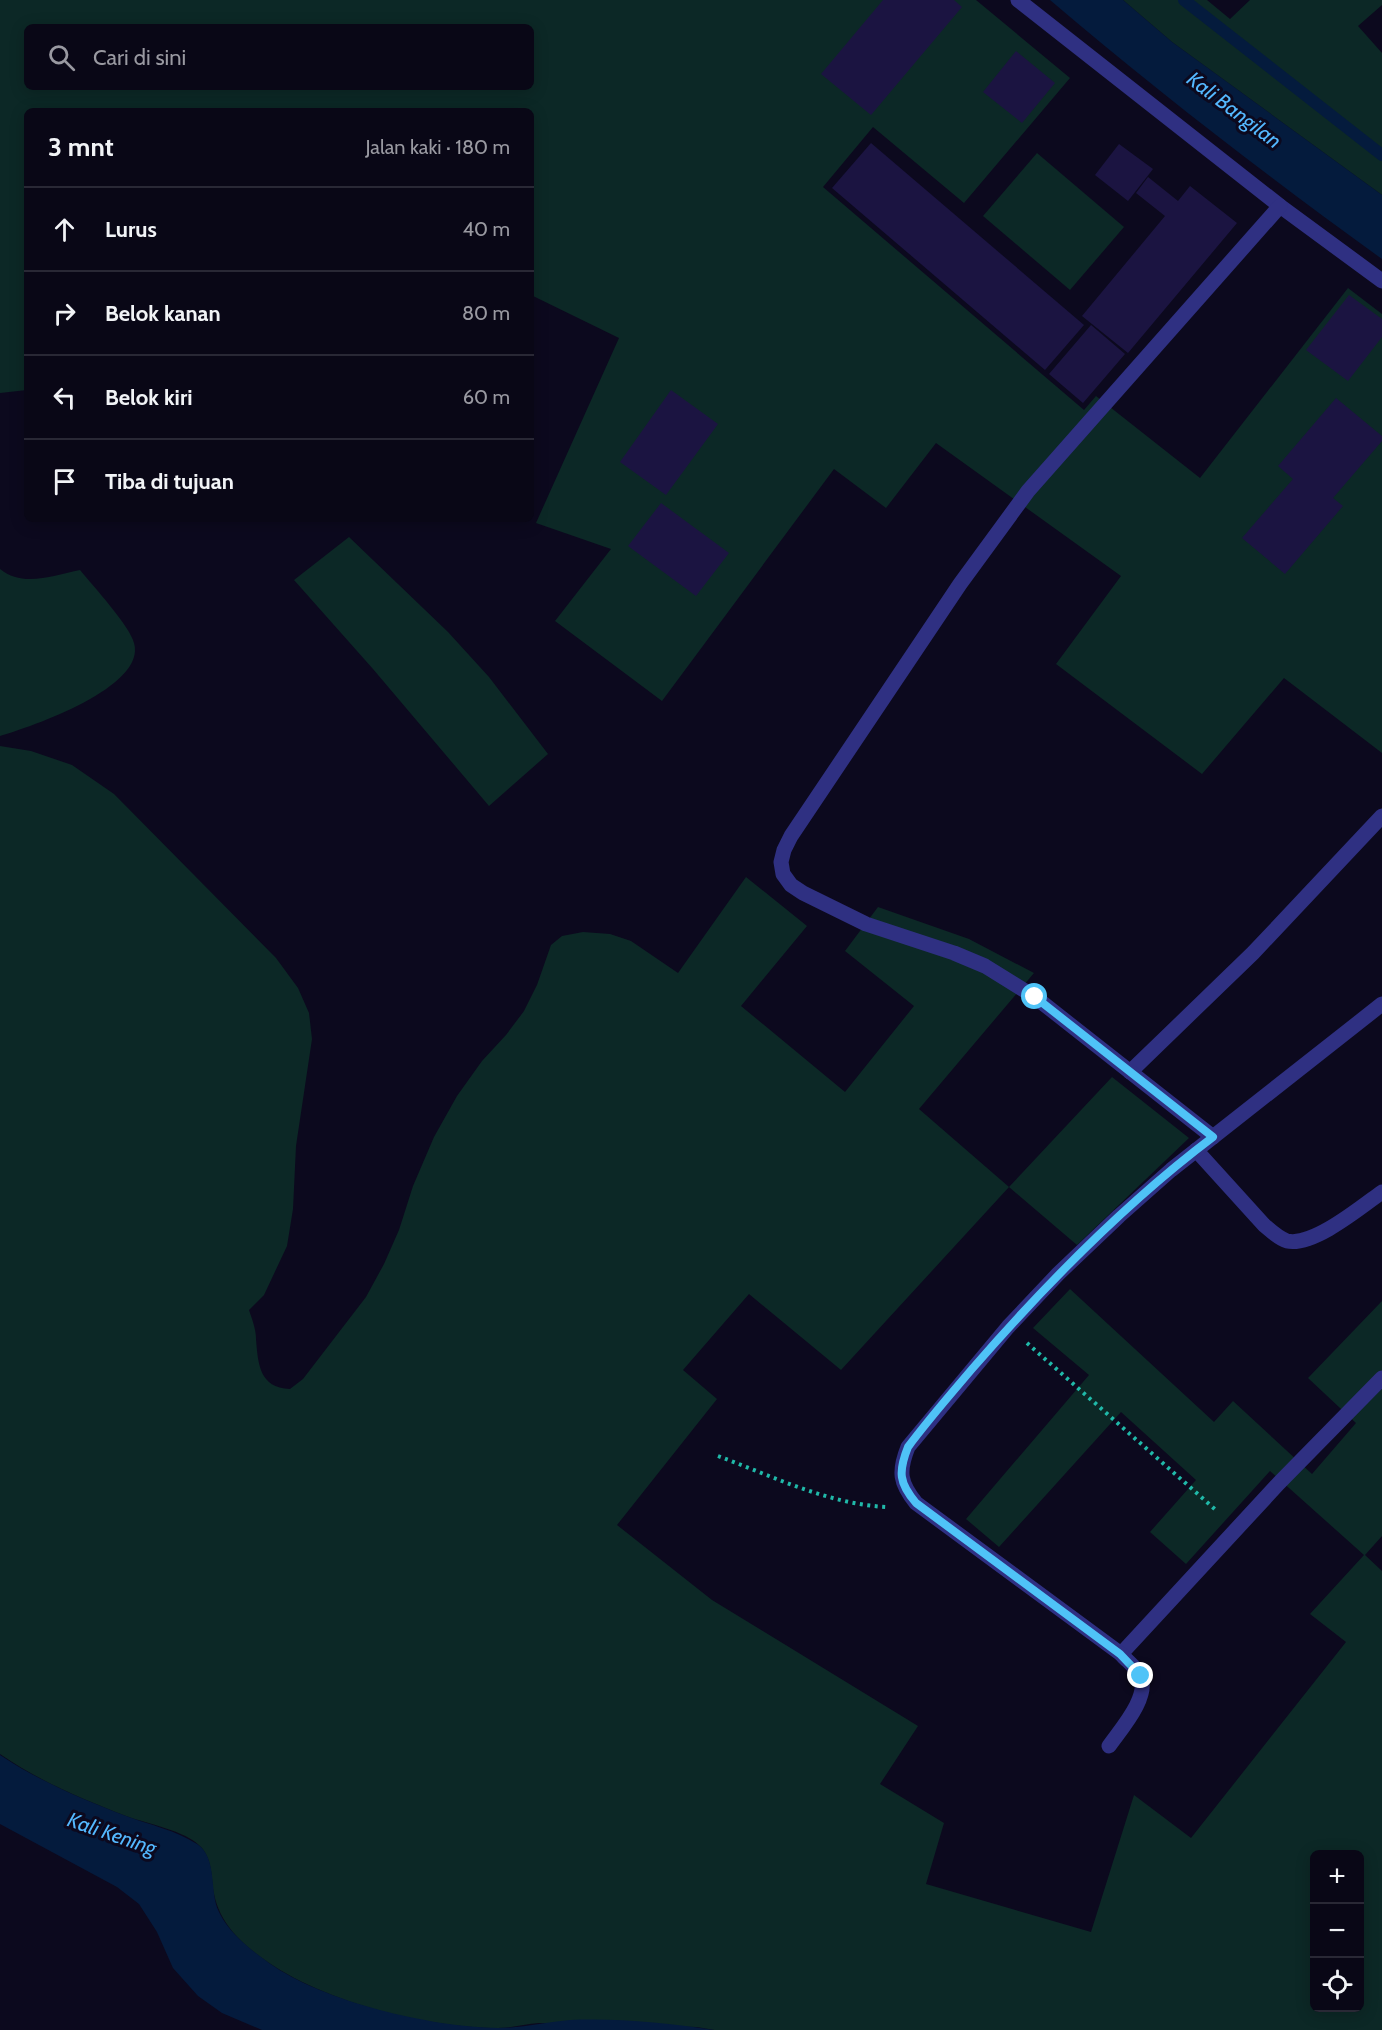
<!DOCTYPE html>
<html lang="id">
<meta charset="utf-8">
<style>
:root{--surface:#090716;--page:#12101f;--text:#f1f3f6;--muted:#9999a1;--line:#292835}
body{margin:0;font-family:Cabin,sans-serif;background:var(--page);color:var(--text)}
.controls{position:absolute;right:18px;bottom:18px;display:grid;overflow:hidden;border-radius:9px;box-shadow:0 3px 15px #0003}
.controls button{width:54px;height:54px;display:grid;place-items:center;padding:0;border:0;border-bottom:2px solid var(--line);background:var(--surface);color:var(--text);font:30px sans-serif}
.stop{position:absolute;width:18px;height:18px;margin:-14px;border:4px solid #4fc3f7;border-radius:50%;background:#fff}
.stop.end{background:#4fc3f7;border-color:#fff;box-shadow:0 2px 6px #0008}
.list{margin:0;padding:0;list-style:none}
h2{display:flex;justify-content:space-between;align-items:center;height:78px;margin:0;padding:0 24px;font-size:26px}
h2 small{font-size:20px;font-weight:400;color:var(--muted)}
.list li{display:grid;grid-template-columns:39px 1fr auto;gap:18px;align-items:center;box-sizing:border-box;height:84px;padding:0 24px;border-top:2px solid var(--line)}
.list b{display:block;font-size:22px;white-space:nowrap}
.list em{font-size:20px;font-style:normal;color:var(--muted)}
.icon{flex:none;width:33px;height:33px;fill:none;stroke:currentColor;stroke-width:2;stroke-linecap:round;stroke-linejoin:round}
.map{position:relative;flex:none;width:1382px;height:2030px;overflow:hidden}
.search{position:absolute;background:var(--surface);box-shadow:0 3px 15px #0003;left:24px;top:24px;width:510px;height:66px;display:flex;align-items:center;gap:15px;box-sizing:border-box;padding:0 21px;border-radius:9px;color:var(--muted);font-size:22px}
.panel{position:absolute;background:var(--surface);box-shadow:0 3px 15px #0003;left:24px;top:108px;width:510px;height:414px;border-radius:9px}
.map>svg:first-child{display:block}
.green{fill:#0c2826;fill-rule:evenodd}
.water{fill:#041b3d}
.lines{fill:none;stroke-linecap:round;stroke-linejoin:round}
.stream{stroke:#041b3d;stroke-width:12}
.building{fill:#1b1441}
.path{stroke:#20b9a9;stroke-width:4;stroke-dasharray:3 4.5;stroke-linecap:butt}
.lane{stroke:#2f3082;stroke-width:15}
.street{stroke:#2f3082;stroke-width:15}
.route{stroke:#4fc3f7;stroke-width:8}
.labels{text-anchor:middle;stroke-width:6;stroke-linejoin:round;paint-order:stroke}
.water-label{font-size:21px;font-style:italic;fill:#54b8ff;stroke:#0c091e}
</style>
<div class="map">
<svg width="1382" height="2030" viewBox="0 0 1382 2030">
<rect width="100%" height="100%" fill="#0c091e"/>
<g class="green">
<path d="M0 0H976L1070 78 964 203 873 127 823 187 1084 410 1096 396 1200 478 1348 288 1382 314V753L1284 678 1202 774 1056 664 1121 576 936 443 886 508 834 469 662 701 555 621 611 549 536 523 619 338 531 295V111H27V390L0 393ZM27 27H531V87H27Z"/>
<polygon points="1123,0 1207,0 1230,19 1250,0 1382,0 1382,5 1358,26 1382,53 1382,195 1172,42"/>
<polygon points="1037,153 1124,227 1070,290 983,216"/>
<polygon points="349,537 448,632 489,677 548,754 489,806 373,669 294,580"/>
<path d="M0 569C23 588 54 575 80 570 93 586 130 626 134 643 147 687 31 727 0 736Z"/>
<path d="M0 746 31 751 72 765 114 794 276 958 298 988 309 1013 312 1039 296 1146 293 1209 287 1246 264 1295 249 1310C252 1319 256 1329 256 1339 258 1363 259 1388 290 1389L303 1379 366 1297 384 1264 399 1230 413 1186 434 1137 457 1096 482 1061 506 1035 524 1011 537 985 551 945 562 936 583 932 610 934 631 941 678 973 746 877 807 926 741 1006 845 1092 914 1006 845 951 878 907 969 939 1034 973 919 1109 1009 1187 1112 1077 1189 1138 1077 1245 1009 1187 841 1370 749 1294 683 1370 717 1399 617 1525 712 1600 918 1726 880 1784 944 1823 926 1884 1091 1932 1134 1795 1191 1838 1346 1642 1310 1614 1364 1555 1270 1471 1186 1564 1150 1532 1196 1480 1121 1412 999 1547 966 1519 1089 1375 1033 1328 1070 1289 1214 1422 1233 1401 1312 1474 1356 1423 1308 1378 1382 1301V1536L1365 1555 1382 1571V2030H714L697 2027C661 2026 625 2026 588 2025 572 2024 555 2023 539 2023 525 2024 512 2028 498 2028 417 2028 286 1994 232 1931 223 1920 217 1908 214 1894 211 1879 213 1860 201 1847 185 1830 147 1824 126 1816 82 1799 39 1781 0 1754ZM1314 1854H1360V2008H1314Z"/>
</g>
<g class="water">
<path d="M1050 0H1123L1172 42 1382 195V259C1268 177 1157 91 1050 0Z"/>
<path d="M0 1755C39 1781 82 1799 126 1816 150 1825 175 1830 197 1844 218 1858 209 1892 219 1912 229 1933 251 1950 269 1963 324 2002 431 2027 498 2028 522 2028 546 2022 570 2020 618 2018 667 2023 714 2030H262L222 2013 198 1996 173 1968 157 1932 139 1904 117 1887 0 1824Z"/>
</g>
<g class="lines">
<polyline class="stream" points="1184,0 1382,155"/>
</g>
<g class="building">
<polygon points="883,0 954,0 962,7 871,115 821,74"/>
<polygon points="1016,51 1055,83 1022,123 983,92"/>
<polygon points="871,143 1084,325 1045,370 832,188"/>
<polygon points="1119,144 1153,169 1128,201 1095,175"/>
<polygon points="1148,177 1178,201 1190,186 1237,223 1128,353 1082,316 1165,216 1136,193"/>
<polygon points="1349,295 1382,319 1382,337 1348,381 1306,350"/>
<polygon points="1091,325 1125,354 1083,403 1049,374"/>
<polygon points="671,390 718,424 666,495 620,462"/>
<polygon points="1336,398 1382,436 1382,441 1333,498 1343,506 1285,574 1242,538 1293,479 1278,466"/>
<polygon points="661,503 729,553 696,596 628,546"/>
</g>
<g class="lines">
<g class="path">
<polyline points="1027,1343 1217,1511"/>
<path d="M718 1456C772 1476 828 1504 886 1507"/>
</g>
<g class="lane">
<polyline points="1130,1072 1253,953 1382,816"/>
<path d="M1196 1150 1264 1225C1271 1231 1278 1238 1287 1241 1313 1247 1361 1207 1382 1192"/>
<polyline points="1121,1654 1279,1483 1382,1378"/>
</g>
<g class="street">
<polyline points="1018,0 1280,206 1382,281"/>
<polyline points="1213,1137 1035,997 985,966 954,953 866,924 803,893 791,885 783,874 781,862 784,850 791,836 960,584 1028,491 1280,206"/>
<path d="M1109 1746C1120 1730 1151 1696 1140 1675 1136 1667 1127 1661 1121 1654L916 1503C900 1483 898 1472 908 1447L1008 1327 1058 1274 1119 1216 1171 1170 1382 1004"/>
</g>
</g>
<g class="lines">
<path class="route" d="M1035 997 1213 1137C1124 1204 1045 1285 972 1369 950 1395 928 1420 908 1447 898 1472 899 1483 916 1503L1120 1654 1141 1676"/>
</g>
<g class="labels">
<g class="water-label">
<text transform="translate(1234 110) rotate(37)" y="7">Kali Bangilan</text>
<text transform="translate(112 1834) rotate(19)" y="7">Kali Kening</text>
</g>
</g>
</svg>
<div class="controls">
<button>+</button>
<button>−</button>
<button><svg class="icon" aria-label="locate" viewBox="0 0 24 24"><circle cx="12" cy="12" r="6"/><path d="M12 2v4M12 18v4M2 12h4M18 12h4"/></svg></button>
</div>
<div class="stop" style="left:1035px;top:997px"></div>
<div class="stop end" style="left:1141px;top:1676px"></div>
<div class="search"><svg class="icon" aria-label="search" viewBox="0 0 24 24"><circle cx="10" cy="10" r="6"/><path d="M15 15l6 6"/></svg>Cari di sini</div>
<section class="panel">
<h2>3 mnt<small>Jalan kaki · 180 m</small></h2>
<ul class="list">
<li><svg class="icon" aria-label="ahead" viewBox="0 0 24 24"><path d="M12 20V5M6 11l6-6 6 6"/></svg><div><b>Lurus</b></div><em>40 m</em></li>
<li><svg class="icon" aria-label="right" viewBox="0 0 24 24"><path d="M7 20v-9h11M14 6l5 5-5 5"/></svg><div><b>Belok kanan</b></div><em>80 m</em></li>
<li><svg class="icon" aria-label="left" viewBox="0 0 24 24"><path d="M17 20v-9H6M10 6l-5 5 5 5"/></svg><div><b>Belok kiri</b></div><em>60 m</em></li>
<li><svg class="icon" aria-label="arrive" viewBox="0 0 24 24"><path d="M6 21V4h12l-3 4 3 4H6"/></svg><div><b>Tiba di tujuan</b></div></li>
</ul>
</section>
</div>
